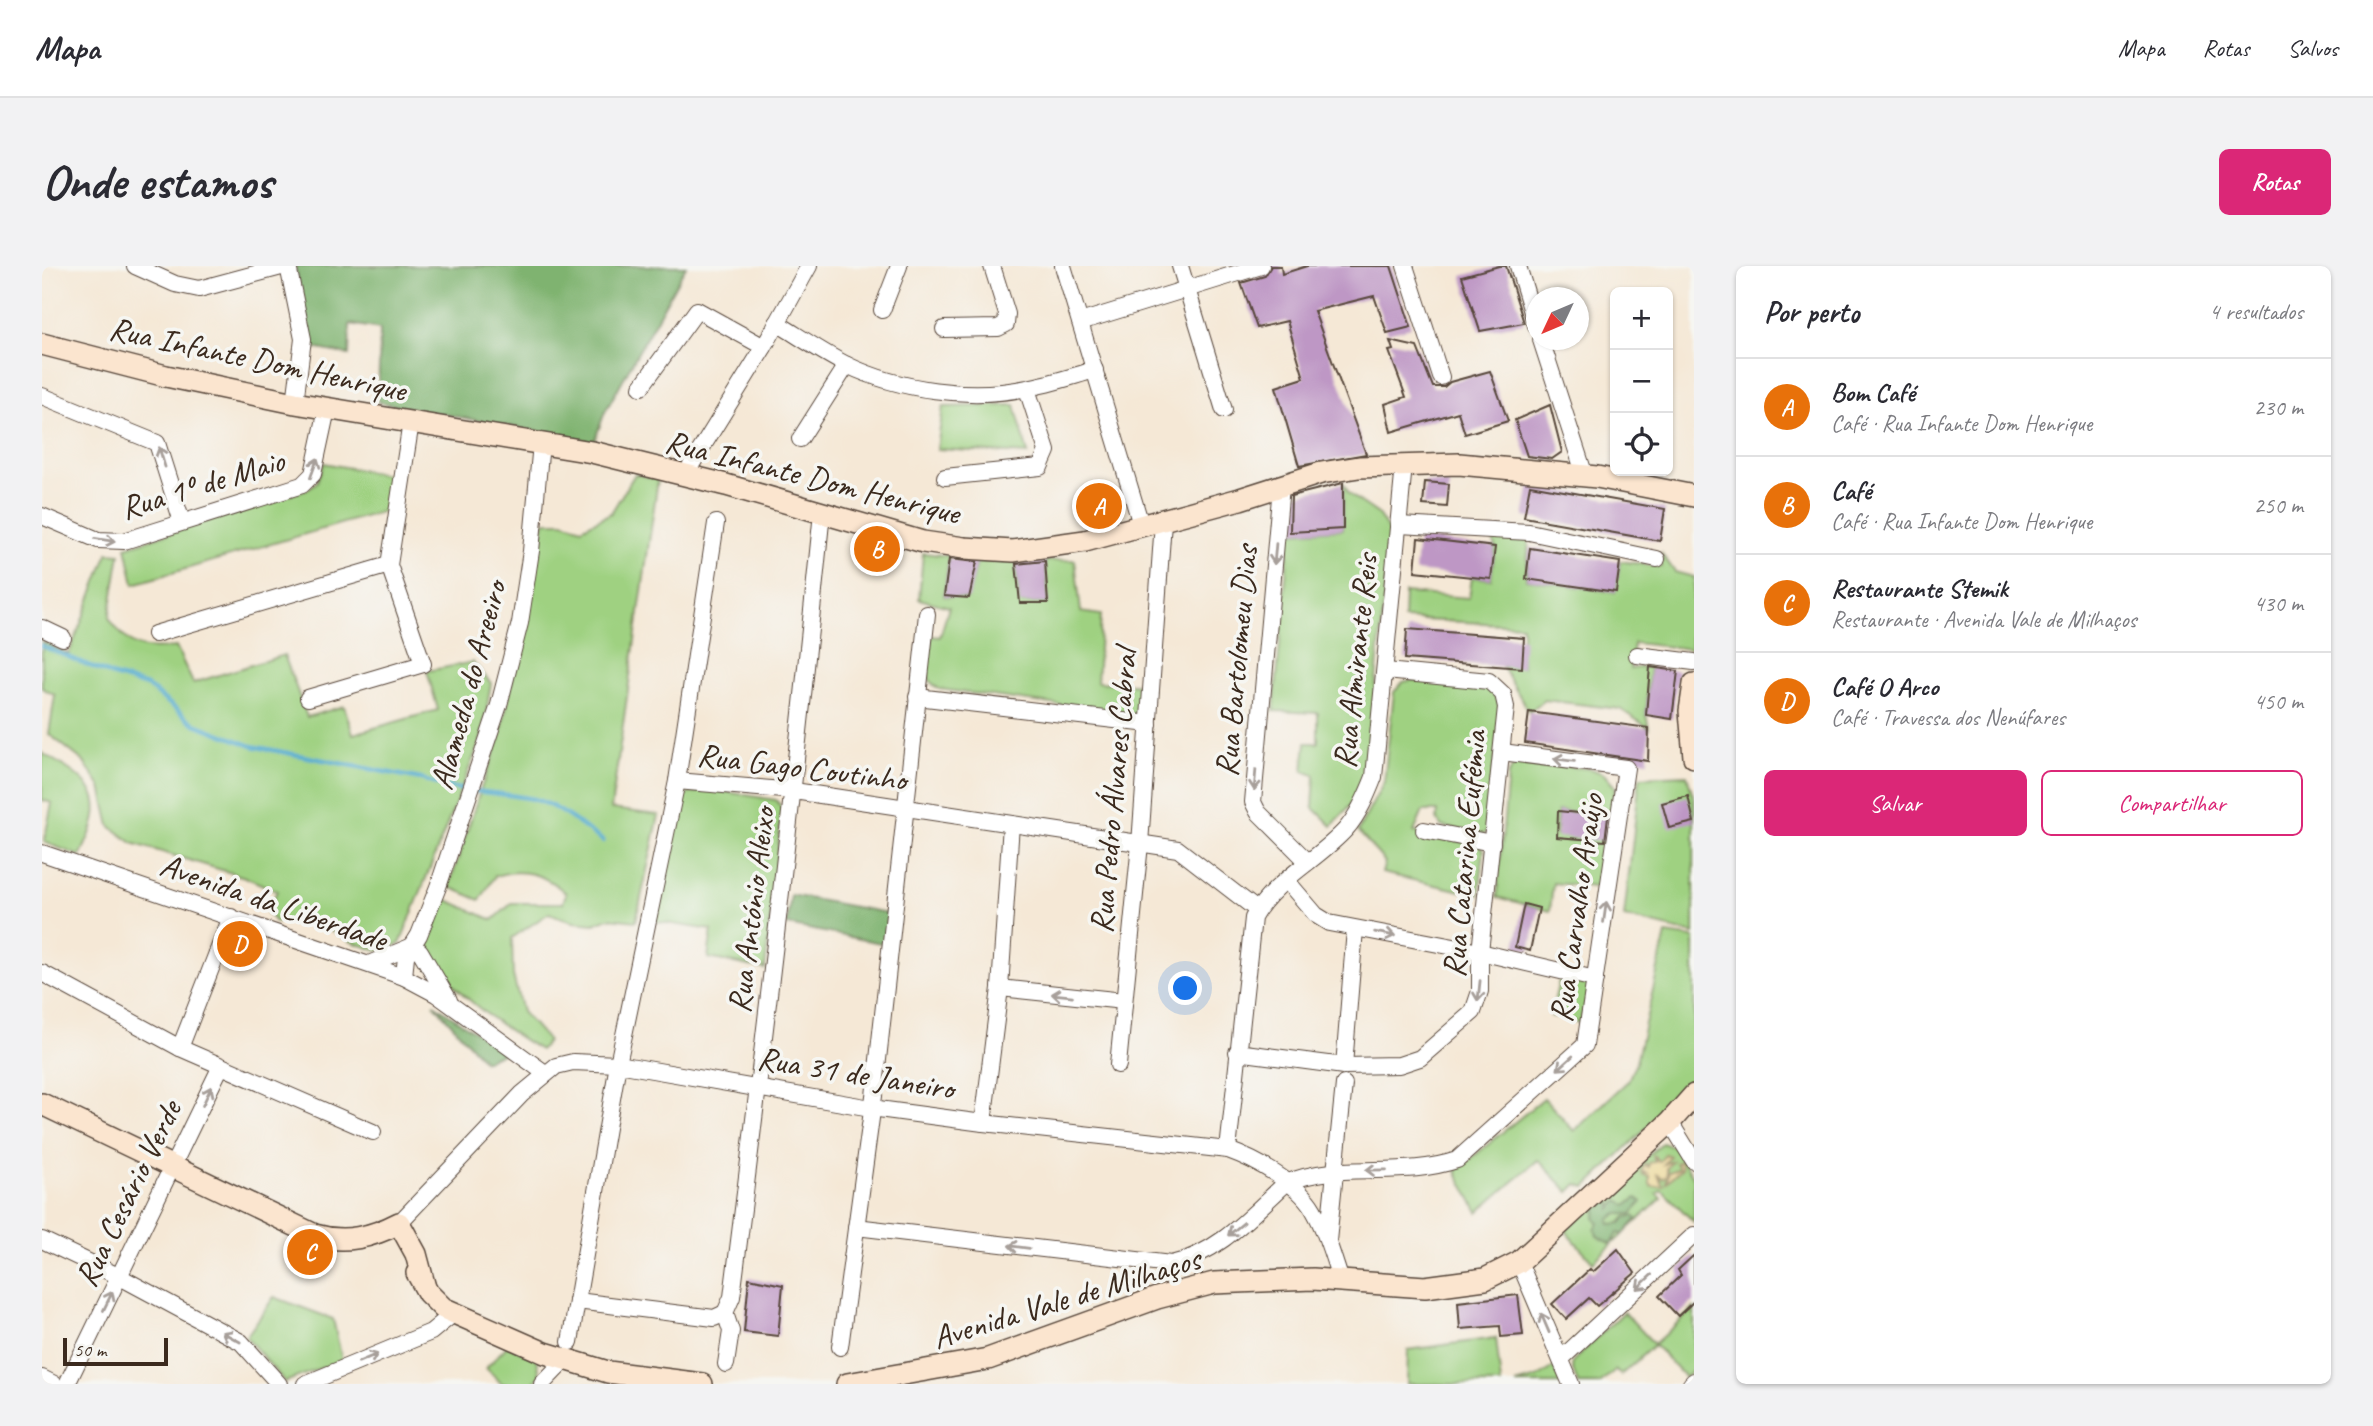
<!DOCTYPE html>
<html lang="pt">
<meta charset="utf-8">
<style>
:root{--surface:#fff;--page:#f2f2f3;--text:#2b2b33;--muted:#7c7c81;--line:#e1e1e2;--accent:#db2777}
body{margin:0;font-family:Caveat,sans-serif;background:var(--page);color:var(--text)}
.controls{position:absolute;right:21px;top:21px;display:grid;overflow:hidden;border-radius:10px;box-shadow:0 2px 5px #0004}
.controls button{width:63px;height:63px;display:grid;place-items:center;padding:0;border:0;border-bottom:2px solid var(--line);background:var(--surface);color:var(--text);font:35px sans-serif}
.compass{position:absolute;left:1484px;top:21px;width:63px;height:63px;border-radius:50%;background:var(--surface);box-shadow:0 2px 5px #0004;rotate:226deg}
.scale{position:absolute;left:21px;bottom:18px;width:105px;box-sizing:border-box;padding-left:7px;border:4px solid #3b2a1e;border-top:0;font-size:19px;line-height:24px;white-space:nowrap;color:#3b2a1e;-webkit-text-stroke:5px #f6f6f2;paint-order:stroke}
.you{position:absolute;left:1144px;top:723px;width:24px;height:24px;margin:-18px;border:5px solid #fff;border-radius:50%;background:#1a73e8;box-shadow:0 0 0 10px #1a73e833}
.badge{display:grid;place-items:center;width:46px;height:46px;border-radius:50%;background:var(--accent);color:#fff;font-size:23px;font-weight:700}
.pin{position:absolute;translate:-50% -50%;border:4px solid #fff;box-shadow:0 2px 7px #0006}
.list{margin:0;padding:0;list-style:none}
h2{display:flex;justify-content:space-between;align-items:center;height:91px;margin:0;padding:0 28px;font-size:30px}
h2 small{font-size:23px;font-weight:400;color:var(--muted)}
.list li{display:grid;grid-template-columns:46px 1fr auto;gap:21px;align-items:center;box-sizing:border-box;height:98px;padding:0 28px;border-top:2px solid var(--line)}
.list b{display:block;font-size:26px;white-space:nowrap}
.list p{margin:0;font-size:23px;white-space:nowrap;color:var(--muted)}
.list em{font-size:23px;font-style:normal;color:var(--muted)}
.actions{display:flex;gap:14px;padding:21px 28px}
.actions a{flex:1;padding:16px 0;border:2px solid var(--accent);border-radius:10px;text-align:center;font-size:24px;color:var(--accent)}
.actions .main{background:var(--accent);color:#fff}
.icon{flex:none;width:38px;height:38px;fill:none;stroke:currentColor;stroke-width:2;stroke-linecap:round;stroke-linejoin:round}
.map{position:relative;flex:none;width:1652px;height:1118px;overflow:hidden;border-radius:10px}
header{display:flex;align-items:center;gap:42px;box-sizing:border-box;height:98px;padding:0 35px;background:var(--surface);border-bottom:2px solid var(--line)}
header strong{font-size:33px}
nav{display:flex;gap:38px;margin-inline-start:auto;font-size:24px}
.intro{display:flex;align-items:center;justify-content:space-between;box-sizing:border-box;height:168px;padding:0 42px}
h1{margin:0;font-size:49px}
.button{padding:18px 32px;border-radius:10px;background:var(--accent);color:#fff;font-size:24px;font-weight:700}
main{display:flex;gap:42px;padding:0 42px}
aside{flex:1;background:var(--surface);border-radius:10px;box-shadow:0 2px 5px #0004}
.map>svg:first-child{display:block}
.green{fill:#9fd181;stroke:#6d7e50;stroke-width:2}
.forest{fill:#7fb36f;stroke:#5d6e46;stroke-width:2}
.sand{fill:#eeda9e;stroke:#94825e;stroke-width:2}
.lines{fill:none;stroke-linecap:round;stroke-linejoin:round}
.stream{stroke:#51aace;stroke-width:4.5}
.building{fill:#be97c5}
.street-casing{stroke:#57463a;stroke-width:18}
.secondary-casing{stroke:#57463a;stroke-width:24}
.street{stroke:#fff;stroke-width:16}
.secondary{stroke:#fbe5cf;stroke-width:21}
.oneway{stroke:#a79f9a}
.labels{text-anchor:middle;stroke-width:7;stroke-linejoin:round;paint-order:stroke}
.street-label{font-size:33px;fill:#3b2a1e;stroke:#f6f6f2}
</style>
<header>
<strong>Mapa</strong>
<nav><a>Mapa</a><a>Rotas</a><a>Salvos</a></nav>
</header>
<div class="intro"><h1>Onde estamos</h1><a class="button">Rotas</a></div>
<main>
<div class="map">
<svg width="1652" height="1118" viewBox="0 0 1652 1118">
<rect width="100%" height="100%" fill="#f6f6f2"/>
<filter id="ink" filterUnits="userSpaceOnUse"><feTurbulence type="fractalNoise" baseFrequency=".0143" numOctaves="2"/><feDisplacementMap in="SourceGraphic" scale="14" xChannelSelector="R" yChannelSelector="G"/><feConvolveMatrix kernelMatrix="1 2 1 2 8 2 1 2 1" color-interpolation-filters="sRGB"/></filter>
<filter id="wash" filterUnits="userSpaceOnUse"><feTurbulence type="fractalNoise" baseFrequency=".00686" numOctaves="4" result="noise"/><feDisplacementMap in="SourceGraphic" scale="28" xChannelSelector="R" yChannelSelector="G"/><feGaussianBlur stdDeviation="1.57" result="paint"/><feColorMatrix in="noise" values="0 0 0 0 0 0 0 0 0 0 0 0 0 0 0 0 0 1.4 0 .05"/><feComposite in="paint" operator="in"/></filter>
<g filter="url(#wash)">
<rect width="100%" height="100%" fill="#f5e8d6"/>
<g class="green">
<polygon points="973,139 986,188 895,183 901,141"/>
<polygon points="282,197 350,210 346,244 92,318 84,281 266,223 275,216"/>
<path d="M593 208 616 213 569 543 617 549 594 655 567 652 552 658 531 656 507 647 470 672 471 709 480 746 506 775 498 784C466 765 393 717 387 678 386 666 397 645 401 632L451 654 470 637H521L524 627C502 608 481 601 453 610L438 634 407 621 439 522 458 473 503 256H522L540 262 569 247Z"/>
<polygon points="1301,216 1307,228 1336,248 1348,267 1326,499 1308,540 1290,560 1271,541 1273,509 1261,505 1264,477 1276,477 1276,447 1232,445 1248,266 1301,263"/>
<polygon points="1450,268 1487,272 1484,313 1573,326 1578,295 1619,301 1620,288 1633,306 1652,311 1649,383 1592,377 1588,403 1608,400 1604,449 1607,462 1578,443 1502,434 1487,446 1460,400 1480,401 1480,359 1362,353 1363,327 1427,332 1430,311 1449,313 1453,281"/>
<path d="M66 287 78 288 67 352C88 383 98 385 134 381L151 417 242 389 265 451 302 440 311 468 396 444 385 405 431 396 449 417 440 470 358 678 336 685 310 676 283 661 262 655 233 656 225 646 235 625 203 611 90 577 68 560 59 521 41 495 7 468 13 429 0 422V375L27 388Z"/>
<path d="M881 287 907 290 902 330 926 332 935 296 974 295 978 337H1006L1003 295 1033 294 1039 346 1059 349 1055 416 1104 419 1100 450 897 423C877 412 887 390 890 370L898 371 907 341 877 333Z"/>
<polygon points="1369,414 1448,423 1456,434 1458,444 1445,565 1440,569 1399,560 1395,553 1396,545 1381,545 1372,566 1438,579 1442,584 1437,629 1340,607 1343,596 1316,565 1342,516 1352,426 1361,416"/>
<path d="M0 487C53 518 69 530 38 590L2 576 10 537 0 534Z"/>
<polygon points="1480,496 1550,503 1562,508 1573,521 1569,550 1516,545 1513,569 1566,575 1562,622 1511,617 1508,645 1455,631 1466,509 1472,499"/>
<polygon points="1645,509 1652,534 1652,668 1582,651 1598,511"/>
<polygon points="666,523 734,534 740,542 723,703 666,692 670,664 611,655 636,535 646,528"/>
<polygon points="1624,668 1652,672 1652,816 1544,921 1535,918 1527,926 1496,894 1436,946 1414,905 1502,832 1532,865 1586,815 1594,796"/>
<polygon points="1518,710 1545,715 1548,722 1538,757 1509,750"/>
<polygon points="1620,877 1633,881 1652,912 1652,956 1620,924 1615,928 1620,932 1551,996 1523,964"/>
<polygon points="232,1031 291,1053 300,1094 243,1116 204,1071"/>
<polygon points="1652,1042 1652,1103 1643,1111 1612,1079 1579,1109 1573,1104 1558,1118 1536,1118 1530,1102 1531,1095 1582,1046 1612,1078"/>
<polygon points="1454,1072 1459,1118 1365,1118 1366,1084"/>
<polygon points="466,1079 495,1093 498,1109 491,1118 460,1118 444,1102"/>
<polygon points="1512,1101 1519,1118 1474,1118 1495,1112"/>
</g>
<g class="forest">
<polygon points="253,0 644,0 563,146 552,176 336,136 338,63 308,58 307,89 271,82"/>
<polygon points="749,629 846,647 844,678 745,659"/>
<polygon points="392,738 463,786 442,795"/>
<polygon points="1564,931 1570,937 1569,942 1577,935 1584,939 1595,932 1600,936 1590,948 1574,948 1567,954 1568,958 1579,957 1584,951 1592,950 1595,953 1582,968 1576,967 1570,978 1555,970 1553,963 1557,957 1553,952 1556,937"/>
</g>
<polygon class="sand" points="1624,888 1628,890 1622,898 1630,895 1625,902 1625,907 1637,902 1634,897 1638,895 1640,902 1624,917 1626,909 1621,912 1616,909 1621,920 1611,921 1608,918 1608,911 1601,909 1605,907 1599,906 1603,897 1606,901 1608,896 1613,896 1611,889 1617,896"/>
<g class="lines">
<path class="stream" d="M0 380 72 410 105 420 153 458 210 480 379 513C416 527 453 525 491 533 516 539 540 561 561 575"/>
</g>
<g id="blocks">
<g class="building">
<polygon points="1229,0 1239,0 1240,8 1265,0 1349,0 1369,61 1345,67 1332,30 1272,45 1324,188 1257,200 1234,121 1262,112 1245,55 1215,62 1199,17 1223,10"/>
<polygon points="1457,0 1464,0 1482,57 1438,65 1420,10"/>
<polygon points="1348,75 1375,81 1391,121 1402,121 1408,116 1448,105 1466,155 1423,168 1416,146 1349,166 1343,138 1364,131 1347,85 1351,84"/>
<polygon points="1508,139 1520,186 1510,193 1485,190 1473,154"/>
<polygon points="1383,216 1407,218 1405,241 1381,239"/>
<polygon points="1301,217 1301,263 1248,266 1249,230"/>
<polygon points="1488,219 1623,243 1618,275 1482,251"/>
<polygon points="1376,272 1453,281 1449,313 1373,305"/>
<polygon points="1488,282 1578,296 1574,326 1484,313"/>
<polygon points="907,293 935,296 927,332 902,330"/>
<polygon points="1003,295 1006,337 978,337 974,298"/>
<polygon points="1365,363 1482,372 1480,402 1363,393"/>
<polygon points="1608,401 1636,405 1630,453 1604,449"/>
<polygon points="1487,446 1607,462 1606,495 1483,477"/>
<polygon points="1646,530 1652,556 1627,562 1620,537"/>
<polygon points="1516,545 1566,550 1563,575 1515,571"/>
<polygon points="1482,638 1497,642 1488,685 1473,681"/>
<polygon points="1576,983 1593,1007 1555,1040 1547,1032 1524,1053 1510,1038 1548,1003 1551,1006"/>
<polygon points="1652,989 1652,1035 1636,1050 1617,1030 1639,1009 1636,1004"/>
<polygon points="707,1012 741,1019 736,1070 702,1066"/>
<polygon points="1476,1029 1481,1069 1459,1071 1458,1060 1418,1063 1416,1036"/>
</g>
</g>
</g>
<g filter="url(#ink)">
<use href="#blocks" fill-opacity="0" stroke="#57463a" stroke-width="2"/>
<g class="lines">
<defs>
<g id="street">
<polyline points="93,0 133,18 157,23 243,0"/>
<polyline points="246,0 261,73 253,137"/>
<polyline points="1021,0 1100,262"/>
<polyline points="1138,0 1182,144"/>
<polyline points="1363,0 1399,111"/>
<polyline points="1476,0 1494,59"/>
<polyline points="840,44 857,0"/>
<polyline points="1038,56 1219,0"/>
<path d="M735 57C758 71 781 87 805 99 857 124 928 134 985 122 1008 118 1031 110 1053 104"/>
<polyline points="902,63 956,62 964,58 965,48 950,0"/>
<polyline points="1499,74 1543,210"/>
<polyline points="599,121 655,44 722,81"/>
<polyline points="0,130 115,177 140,256"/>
<polyline points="758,173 805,99"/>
<polyline points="643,209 722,81 767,0"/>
<polyline points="903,211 998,201 1005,185 985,123"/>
<polyline points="1239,220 1211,536 1216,546 1266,596"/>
<polyline points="0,250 56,274 82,275 260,219 271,208 285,143"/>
<polyline points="1357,259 1487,266 1615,293"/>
<polyline points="0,362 21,372"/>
<polyline points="113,368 347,299"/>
<polyline points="1595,389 1652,396"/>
<polyline points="875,431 1107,458"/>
<polyline points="266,432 381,398 347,299 369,156"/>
<polyline points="635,515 752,525 1136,583 1215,644"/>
<polyline points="1382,564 1450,577"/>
<polyline points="0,587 362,711 394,728 503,807"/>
<polyline points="1245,615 1274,649 1287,657 1438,686 1553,713"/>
<polyline points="378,685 407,734"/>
<polyline points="327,698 368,681"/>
<polyline points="0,707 138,782 331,866"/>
<polyline points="362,711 364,690 377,669 396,621 457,439 478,357 489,285 499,177"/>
<polyline points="958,722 1082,735"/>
<polyline points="138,782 189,651"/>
<polyline points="1195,786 1302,800 1357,799 1378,792 1431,746 1438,725 1438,686 1464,441 1461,428 1447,415 1344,405"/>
<polyline points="1076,799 1098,578 1121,256"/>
<polyline points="1302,800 1313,663"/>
<polyline points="1628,856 1652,895"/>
<polyline points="941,857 958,722 969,558"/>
<path d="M1186 884 1211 652C1231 615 1276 594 1304 563 1317 548 1325 529 1332 511L1362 199"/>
<path d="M357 957 480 828 514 800 531 796 576 798 829 842 941 857 1186 884C1214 894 1256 917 1271 943 1284 965 1291 991 1299 1015"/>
<path d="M814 961 1129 998C1177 987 1209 949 1244 917 1299 894 1358 913 1415 894L1543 779 1584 502 1460 486"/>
<polyline points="0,974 78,1011 199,1076 237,1118"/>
<polyline points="1286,975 1302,818"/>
<polyline points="1477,996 1529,1118"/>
<polyline points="535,1035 672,1052 683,1047"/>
<polyline points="528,1076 576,798 635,515 674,257"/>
<polyline points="798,1081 832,830 885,348"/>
<polyline points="1519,1093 1652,969"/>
<path d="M684 1098 689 1065 683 1047 690 1031C723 769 754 508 780 246"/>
<polyline points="0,1112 12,1118"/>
<polyline points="25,1118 179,800"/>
<polyline points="263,1118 389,1066 412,1047"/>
<polyline points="500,1118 523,1094"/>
<polyline points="1649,1118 1652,1115"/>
</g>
<g id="secondary">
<polyline points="0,78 124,110 253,137 550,186 684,219 881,276 922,282 971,285 1043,275 1198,233 1279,207 1317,201 1417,198 1555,211 1652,230"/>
<polyline points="1652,418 1648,445 1652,491"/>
<path d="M0 838 273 969C303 978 330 971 357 957L374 988 382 1018"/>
<polyline points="375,1007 386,1027 401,1042 503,1087 566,1106 660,1118"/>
<polyline points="805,1118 946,1093 1115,1032 1172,1017 1271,1013 1383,1021 1443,1013 1477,996 1628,856 1652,829"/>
</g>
</defs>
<use href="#street" class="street-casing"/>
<use href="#secondary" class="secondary-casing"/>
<use href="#street" class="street"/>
<use href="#secondary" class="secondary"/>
</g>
<defs><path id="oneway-shaft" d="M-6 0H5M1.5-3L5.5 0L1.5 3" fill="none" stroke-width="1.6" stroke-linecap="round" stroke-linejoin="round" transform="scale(1.75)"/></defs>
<g class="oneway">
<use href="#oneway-shaft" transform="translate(120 191) rotate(-107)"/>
<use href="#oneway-shaft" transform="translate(272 202) rotate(-70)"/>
<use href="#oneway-shaft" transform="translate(63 274) rotate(9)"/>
<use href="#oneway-shaft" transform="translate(1233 288) rotate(95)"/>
<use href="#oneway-shaft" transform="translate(1522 494) rotate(-173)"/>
<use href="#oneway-shaft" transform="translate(1213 514) rotate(95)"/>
<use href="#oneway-shaft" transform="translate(1563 646) rotate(-82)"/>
<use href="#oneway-shaft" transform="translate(1343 668) rotate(10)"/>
<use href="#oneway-shaft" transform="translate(1437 725) rotate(96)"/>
<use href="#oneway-shaft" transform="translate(1020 729) rotate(-174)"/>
<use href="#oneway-shaft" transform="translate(1523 797) rotate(138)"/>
<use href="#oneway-shaft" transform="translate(165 830) rotate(-65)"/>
<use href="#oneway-shaft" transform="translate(1334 904) rotate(179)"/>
<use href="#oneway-shaft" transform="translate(1194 963) rotate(141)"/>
<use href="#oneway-shaft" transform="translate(977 981) rotate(-173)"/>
<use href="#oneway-shaft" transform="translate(1602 1016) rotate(137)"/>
<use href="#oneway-shaft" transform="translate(66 1035) rotate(-64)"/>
<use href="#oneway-shaft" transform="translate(1503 1057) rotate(-113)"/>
<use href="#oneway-shaft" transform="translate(189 1071) rotate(-151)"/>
<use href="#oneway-shaft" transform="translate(326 1092) rotate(-23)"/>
</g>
</g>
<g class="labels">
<g class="street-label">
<text transform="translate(216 92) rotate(12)" y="12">Rua Infante Dom Henrique</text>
<text transform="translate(771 210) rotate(14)" y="12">Rua Infante Dom Henrique</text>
<text transform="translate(160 217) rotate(-17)" y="12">Rua 1º de Maio</text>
<text transform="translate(1193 395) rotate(-85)" y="12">Rua Bartolomeu Dias</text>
<text transform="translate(1312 395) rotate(-84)" y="12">Rua Almirante Reis</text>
<text transform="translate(425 419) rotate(-75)" y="12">Alameda do Areeiro</text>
<text transform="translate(760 500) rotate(7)" y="12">Rua Gago Coutinho</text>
<text transform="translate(1070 525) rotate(-85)" y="12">Rua Pedro Álvares Cabral</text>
<text transform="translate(1421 588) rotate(-85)" y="12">Rua Catarina Eufémia</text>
<text transform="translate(232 635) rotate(19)" y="12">Avenida da Liberdade</text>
<text transform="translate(1533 642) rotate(-82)" y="12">Rua Carvalho Araújo</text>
<text transform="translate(708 644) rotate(-83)" y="12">Rua António Aleixo</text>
<text transform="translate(814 806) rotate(9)" y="12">Rua 31 de Janeiro</text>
<text transform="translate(85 927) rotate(-64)" y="12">Rua Cesário Verde</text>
<text transform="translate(1024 1031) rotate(-17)" y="12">Avenida Vale de Milhaços</text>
</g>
</g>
</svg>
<div class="controls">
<button>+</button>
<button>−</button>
<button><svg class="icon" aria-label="locate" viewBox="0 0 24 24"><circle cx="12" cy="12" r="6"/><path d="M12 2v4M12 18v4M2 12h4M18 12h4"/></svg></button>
</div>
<svg class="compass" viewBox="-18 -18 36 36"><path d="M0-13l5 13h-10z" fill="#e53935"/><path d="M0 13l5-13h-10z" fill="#7c7c81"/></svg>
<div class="scale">50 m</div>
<div class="you"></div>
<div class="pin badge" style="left:1057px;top:240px;background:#e8710a">A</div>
<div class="pin badge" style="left:835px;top:283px;background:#e8710a">B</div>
<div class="pin badge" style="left:268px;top:986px;background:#e8710a">C</div>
<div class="pin badge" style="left:198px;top:678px;background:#e8710a">D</div>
</div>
<aside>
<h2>Por perto<small>4 resultados</small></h2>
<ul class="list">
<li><span class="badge" style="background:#e8710a">A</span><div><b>Bom Café</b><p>Café · Rua Infante Dom Henrique</p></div><em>230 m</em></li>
<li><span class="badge" style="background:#e8710a">B</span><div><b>Café</b><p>Café · Rua Infante Dom Henrique</p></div><em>250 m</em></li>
<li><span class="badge" style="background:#e8710a">C</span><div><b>Restaurante Stemik</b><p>Restaurante · Avenida Vale de Milhaços</p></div><em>430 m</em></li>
<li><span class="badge" style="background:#e8710a">D</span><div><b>Café O Arco</b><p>Café · Travessa dos Nenúfares</p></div><em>450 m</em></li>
</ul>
<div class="actions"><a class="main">Salvar</a><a>Compartilhar</a></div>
</aside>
</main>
